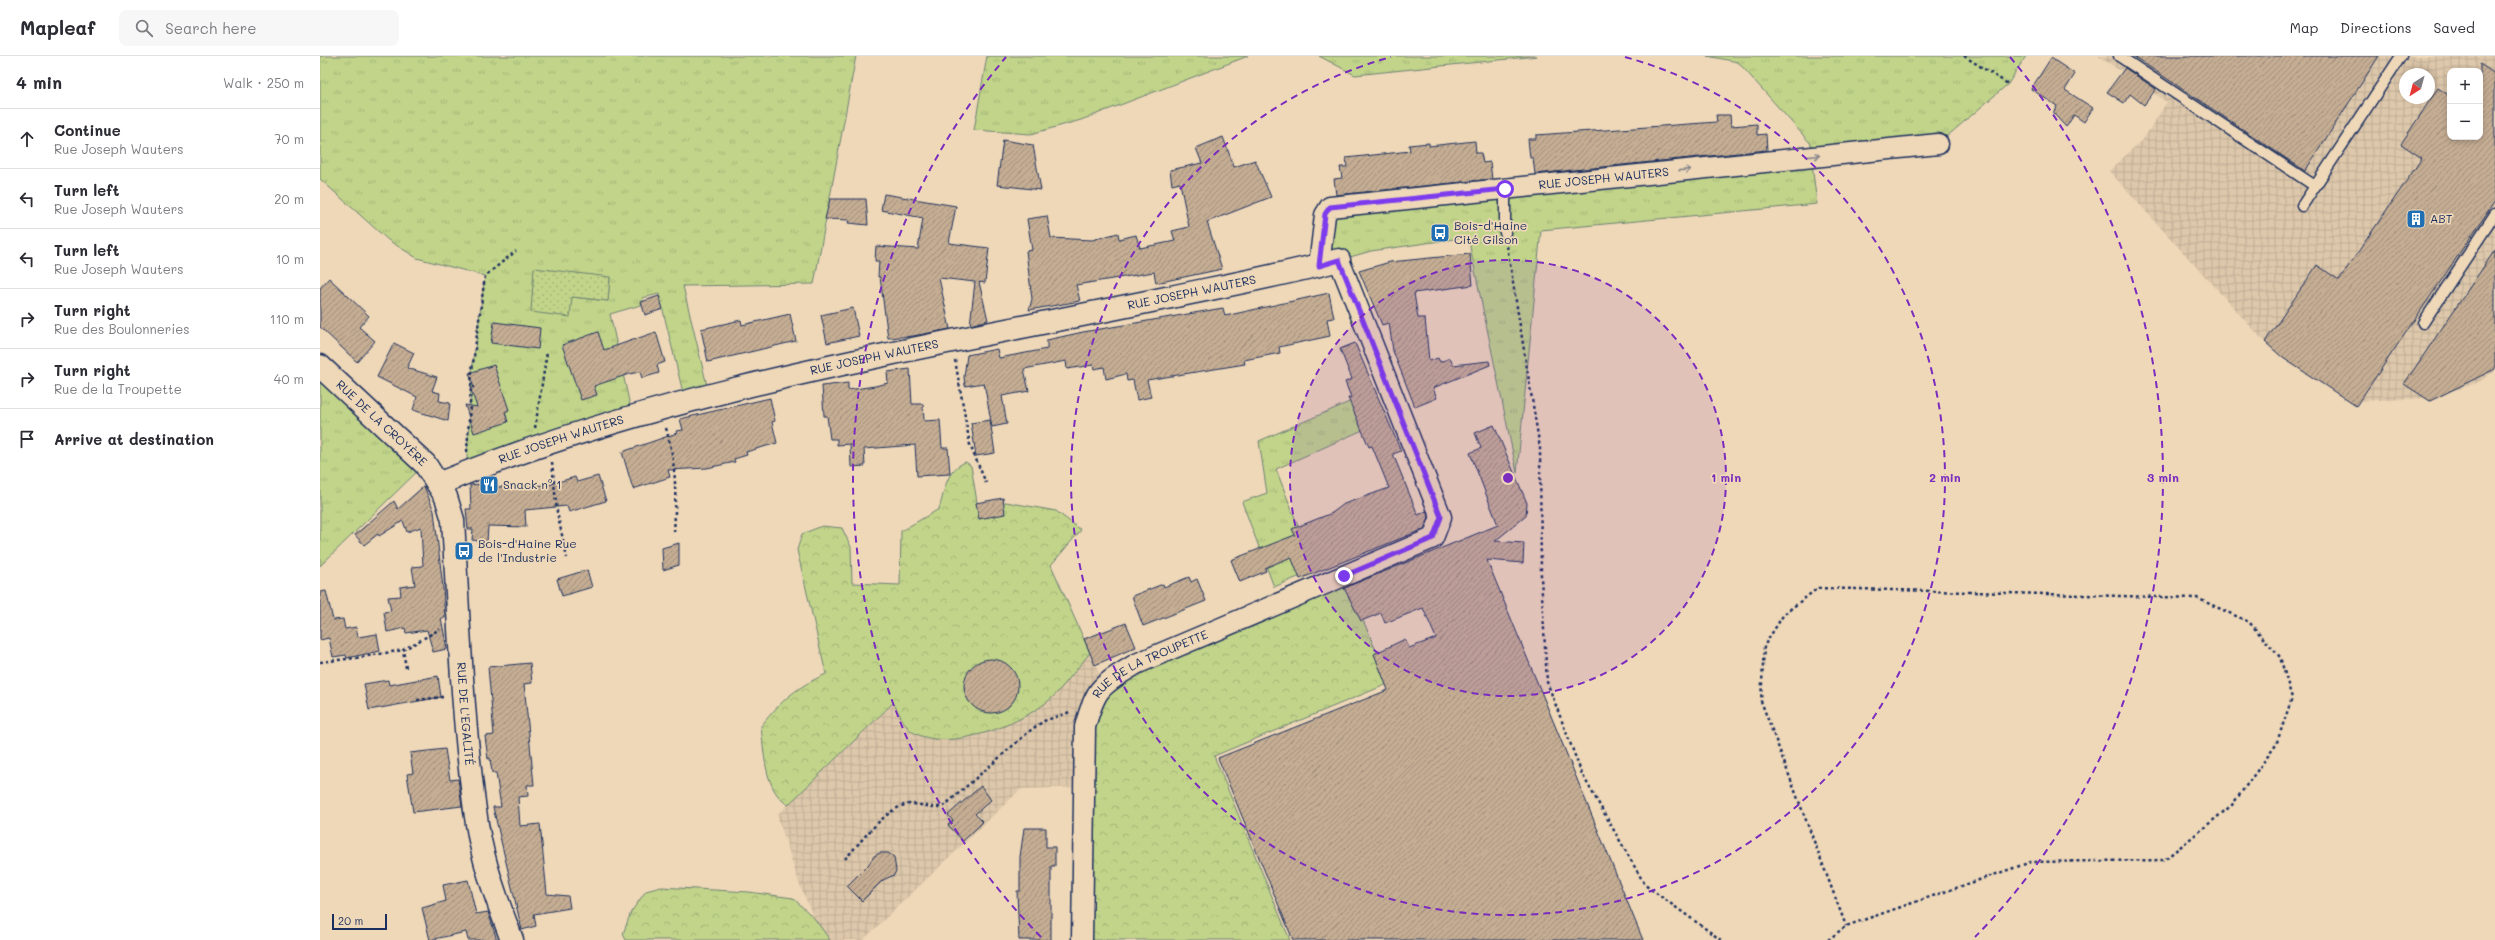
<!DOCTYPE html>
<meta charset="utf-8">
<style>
:root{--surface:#fff;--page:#f7f7f7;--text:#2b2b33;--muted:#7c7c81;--line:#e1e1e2}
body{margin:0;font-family:Mali,sans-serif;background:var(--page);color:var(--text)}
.controls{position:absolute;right:12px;top:12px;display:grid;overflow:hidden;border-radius:8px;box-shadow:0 2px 6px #0003}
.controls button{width:36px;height:36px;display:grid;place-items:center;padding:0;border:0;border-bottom:1px solid var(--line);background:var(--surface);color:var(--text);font:20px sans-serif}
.compass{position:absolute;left:2079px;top:12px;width:36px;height:36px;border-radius:50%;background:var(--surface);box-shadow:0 2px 6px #0003;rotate:216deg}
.scale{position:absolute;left:12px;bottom:10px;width:55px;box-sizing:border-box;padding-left:4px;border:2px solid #1b2f5e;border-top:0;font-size:11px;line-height:14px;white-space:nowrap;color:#1b2f5e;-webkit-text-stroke:3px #efd8b8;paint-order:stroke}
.stop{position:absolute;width:12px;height:12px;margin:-9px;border:3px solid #7c3aed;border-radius:50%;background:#fff}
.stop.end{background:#7c3aed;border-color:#fff;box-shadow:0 1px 4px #0008}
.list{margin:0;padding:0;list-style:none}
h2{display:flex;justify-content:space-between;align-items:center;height:52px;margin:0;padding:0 16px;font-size:17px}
h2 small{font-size:13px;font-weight:400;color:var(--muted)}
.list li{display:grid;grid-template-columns:26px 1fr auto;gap:12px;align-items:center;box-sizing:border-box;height:60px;padding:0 16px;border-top:1px solid var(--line)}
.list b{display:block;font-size:15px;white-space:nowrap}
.list p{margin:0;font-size:13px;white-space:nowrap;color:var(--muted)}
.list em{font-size:13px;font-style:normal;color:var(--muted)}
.icon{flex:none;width:22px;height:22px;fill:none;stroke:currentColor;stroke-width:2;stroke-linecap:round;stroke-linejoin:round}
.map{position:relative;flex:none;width:2175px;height:884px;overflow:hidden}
header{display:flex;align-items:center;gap:24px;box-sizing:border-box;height:56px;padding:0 20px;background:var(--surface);border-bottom:1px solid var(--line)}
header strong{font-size:19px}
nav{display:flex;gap:22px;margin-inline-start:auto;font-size:14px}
.search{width:280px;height:36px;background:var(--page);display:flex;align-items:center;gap:10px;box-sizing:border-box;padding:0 14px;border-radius:8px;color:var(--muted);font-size:15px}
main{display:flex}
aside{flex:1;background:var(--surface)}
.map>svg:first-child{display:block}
.industrial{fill:url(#industrial-grid);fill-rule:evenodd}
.grass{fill:url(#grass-tufts);stroke:#6e8274;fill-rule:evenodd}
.forest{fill:url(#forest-crowns);stroke:#6e8274}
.garden{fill:url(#garden-dots);stroke:#6e8274}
.building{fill:url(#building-hatch);stroke:#1b2f5e}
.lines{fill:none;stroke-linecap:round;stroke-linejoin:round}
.lane-casing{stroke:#1b2f5e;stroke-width:13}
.street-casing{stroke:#1b2f5e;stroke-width:23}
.secondary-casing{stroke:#1b2f5e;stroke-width:25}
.path{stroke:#1b2f5e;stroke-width:2.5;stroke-dasharray:3 3;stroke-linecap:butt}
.lane{stroke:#efd8b8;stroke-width:10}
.street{stroke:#efd8b8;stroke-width:20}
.secondary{stroke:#efd8b8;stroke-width:22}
.oneway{stroke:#85848b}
.route{stroke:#7c3aed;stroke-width:5}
.ring{fill:none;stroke:#7b2cbf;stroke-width:2;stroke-dasharray:7 5}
.labels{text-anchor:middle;stroke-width:3.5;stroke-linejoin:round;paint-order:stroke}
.street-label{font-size:12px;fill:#1b2f5e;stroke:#efd8b8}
.poi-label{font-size:12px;fill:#1b2f5e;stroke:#efd8b8;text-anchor:start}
.centre{fill:#7b2cbf;stroke:#efd8b8;stroke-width:2}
.ring-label{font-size:12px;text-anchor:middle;font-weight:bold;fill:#7b2cbf;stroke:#efd8b8;stroke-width:3.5;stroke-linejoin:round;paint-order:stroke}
</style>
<header>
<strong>Mapleaf</strong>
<div class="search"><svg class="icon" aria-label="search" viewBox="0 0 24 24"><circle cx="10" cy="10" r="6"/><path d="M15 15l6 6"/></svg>Search here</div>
<nav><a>Map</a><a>Directions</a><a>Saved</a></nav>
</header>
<main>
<aside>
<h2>4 min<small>Walk · 250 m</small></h2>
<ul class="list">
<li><svg class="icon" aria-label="ahead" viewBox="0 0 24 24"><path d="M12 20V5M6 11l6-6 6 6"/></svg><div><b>Continue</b><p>Rue Joseph Wauters</p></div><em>70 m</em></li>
<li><svg class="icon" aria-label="left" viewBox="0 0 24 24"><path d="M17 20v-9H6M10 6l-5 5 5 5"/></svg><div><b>Turn left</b><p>Rue Joseph Wauters</p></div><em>20 m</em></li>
<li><svg class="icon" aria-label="left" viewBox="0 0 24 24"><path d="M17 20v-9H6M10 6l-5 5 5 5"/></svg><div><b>Turn left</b><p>Rue Joseph Wauters</p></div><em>10 m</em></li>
<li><svg class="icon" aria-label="right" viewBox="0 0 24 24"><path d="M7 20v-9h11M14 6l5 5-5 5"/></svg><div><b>Turn right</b><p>Rue des Boulonneries</p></div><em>110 m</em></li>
<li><svg class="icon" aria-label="right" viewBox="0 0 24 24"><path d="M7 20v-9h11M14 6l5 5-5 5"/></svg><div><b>Turn right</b><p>Rue de la Troupette</p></div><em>40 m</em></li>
<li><svg class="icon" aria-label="arrive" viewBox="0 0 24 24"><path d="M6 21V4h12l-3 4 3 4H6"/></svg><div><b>Arrive at destination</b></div></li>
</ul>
</aside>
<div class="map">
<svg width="2175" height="884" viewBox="0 0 2175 884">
<defs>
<pattern id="industrial-grid" width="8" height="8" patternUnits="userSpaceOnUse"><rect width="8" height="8" fill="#dec8ab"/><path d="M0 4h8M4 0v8" fill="none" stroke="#beac96"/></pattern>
<pattern id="grass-tufts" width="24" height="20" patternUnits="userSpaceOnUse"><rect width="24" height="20" fill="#c1d489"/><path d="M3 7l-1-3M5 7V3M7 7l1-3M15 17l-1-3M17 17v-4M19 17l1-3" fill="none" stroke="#a5b679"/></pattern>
<pattern id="forest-crowns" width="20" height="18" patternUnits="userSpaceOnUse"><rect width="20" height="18" fill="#c1d489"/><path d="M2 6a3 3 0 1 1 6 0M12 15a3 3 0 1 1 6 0" fill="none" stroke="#a5b679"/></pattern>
<pattern id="garden-dots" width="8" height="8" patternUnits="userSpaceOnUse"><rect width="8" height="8" fill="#c1d489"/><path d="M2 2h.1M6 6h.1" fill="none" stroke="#a5b679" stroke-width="1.8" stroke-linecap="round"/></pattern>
<pattern id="building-hatch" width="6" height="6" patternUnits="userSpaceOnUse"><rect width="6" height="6" fill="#c5ad93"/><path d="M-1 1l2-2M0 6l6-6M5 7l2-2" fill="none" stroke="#9f8d7b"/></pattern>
</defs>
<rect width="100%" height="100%" fill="#efd8b8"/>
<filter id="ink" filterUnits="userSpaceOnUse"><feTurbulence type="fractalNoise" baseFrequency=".025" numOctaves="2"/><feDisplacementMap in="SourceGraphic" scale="8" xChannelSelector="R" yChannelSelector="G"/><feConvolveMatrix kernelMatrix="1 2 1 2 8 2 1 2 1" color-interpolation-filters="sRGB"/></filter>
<g filter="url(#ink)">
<g class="industrial">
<path d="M1778 0H2175V315L2157 327 2110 342 2035 345 1942 283 1789 115 1824 82 1847 46ZM2130 15H2160V81H2130ZM2085 18H2109V42H2085Z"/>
<polygon points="731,509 784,628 764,731 701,733 543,884 510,884 494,862 480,830 457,759 574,647"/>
</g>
<g class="grass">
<path d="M0 0H536L494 228 363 230 389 338 365 345 339 238 322 242 324 248 290 258 312 359 146 417 152 315 165 220 97 202 68 184 0 123ZM290 221 288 245 252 241Z"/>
<polygon points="667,0 928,0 761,64 711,78 654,74"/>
<polygon points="999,0 1217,0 1035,19"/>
<polygon points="1387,0 1706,0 1688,28 1618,88 1491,100 1497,148 1221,174 1197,417 1148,181 1051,195 999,210 1005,159 1491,100 1491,88 1418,6"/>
<polygon points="0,310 105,408 0,510"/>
<polygon points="1034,344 1045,373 956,413 995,514 954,531 922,446 947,437 939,385"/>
</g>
<g class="forest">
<path d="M646 406 651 410 658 452 686 446 736 455 761 474 731 509 770 597C758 611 747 626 735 639 707 667 627 699 591 675 584 670 579 655 573 647L468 749C444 734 444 695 441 670 462 644 475 632 506 618L477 494 482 478 502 470 522 472 531 491 532 527 580 529 581 475 619 453C625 434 626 413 646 406Z"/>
<polygon points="1024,520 1070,627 894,700 970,884 762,884 765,671 784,628"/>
<polygon points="341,831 429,836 473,842 494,862 510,884 306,884 303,878 311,856 326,835"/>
</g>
<polygon class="garden" points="214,212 290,221 288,245 252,241 250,261 211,256"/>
<g class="building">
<polygon points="1813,0 2059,0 1985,115"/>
<polygon points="1731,2 1755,18 1745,34 1773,52 1764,66 1754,59 1746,71 1733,57 1737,50 1711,33"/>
<polygon points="2160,8 2175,18 2175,145 2036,350 1963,302 1945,286 1997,209 2019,224 2102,102 2081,88 2118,32 2130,40 2130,81 2160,81"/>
<polygon points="1805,12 1836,33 1824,49 1810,38 1804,47 1787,36"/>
<polygon points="1396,59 1410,59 1411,70 1437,68 1437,79 1446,78 1447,94 1215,118 1213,102 1210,102 1208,83 1216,83 1216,79 1397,66"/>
<polygon points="903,81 914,111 935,104 951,141 887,166 902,213 836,227 834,216 756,229 760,245 709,254 712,243 706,195 712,194 707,163 727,160 731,182 772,184 798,177 799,183 816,179 820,192 855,185 852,175 869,171 860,127 852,129 850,114 882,107 876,92"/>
<polygon points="683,84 713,89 721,134 677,129"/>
<polygon points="1155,85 1156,97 1161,97 1163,107 1170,106 1172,123 1016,139 1014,123 1022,122 1020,111 1027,111 1026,102 1090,95 1089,89 1109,87 1109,90"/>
<polygon points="564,138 636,150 629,187 669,192 665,227 659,226 668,264 650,269 655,226 619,222 630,273 593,280 568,282 560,221 558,221 559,205 555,205 556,190 598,193 603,162 561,154"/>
<polygon points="510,143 546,143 548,169 528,167 529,164 505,163"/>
<polygon points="2175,194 2175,313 2110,345 2084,328"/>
<polygon points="1150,198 1153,229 1094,237 1098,262 1105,262 1109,305 1118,302 1120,306 1130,302 1133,309 1169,305 1170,309 1113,332 1117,342 1095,351 1073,295 1069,267 1062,269 1039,215 1070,206"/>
<polygon points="9,222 49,260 39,271 55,285 37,306 0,271 0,232"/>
<polygon points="1009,237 1014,262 1007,263 1010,280 959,291 960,297 924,304 925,308 827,324 831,341 817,344 813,324 807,325 806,318 786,323 784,311 774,313 773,309 747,313 746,305 704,313 709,335 682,340 687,368 672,371 664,327 645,330 644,321 647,299 677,293 679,302 727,293 727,284 763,276 903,252 905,260"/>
<polygon points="339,240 343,253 325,259 321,246"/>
<polygon points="533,252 539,280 507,287 501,259"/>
<polygon points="470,258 476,285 388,306 381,273 421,264 422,269"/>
<polygon points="174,266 220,272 218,293 171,287"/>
<polygon points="278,276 284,294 336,276 345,306 337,309 339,317 322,322 320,316 309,318 274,330 277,339 261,344 242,289"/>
<polygon points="74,287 94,297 87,312 117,321 112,335 120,337 119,345 130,347 128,365 93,354 97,341 57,321"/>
<polygon points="1035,287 1081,395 1073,398 1098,459 1106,455 1109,461 1104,473 980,523 971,501 945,512 946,515 920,526 911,504 975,479 972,473 1012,457 1024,448 1069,432 1052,390 1049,391 1028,342 1031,341 1025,326 1032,323 1020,293"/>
<polygon points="174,309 189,354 185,356 188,366 154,377 145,349 157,351 150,331 154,332 149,317"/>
<polygon points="590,313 592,348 603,348 604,365 620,364 622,392 628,392 630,418 597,420 595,389 544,393 545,410 531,411 530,388 517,389 517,383 510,383 507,360 504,360 502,330 528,327 528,334 555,330 568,327 567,316"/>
<polygon points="450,342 455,365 452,366 457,387 426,396 427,399 414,403 415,406 387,412 348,414 350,421 313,433 302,396 357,377 356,375 363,374 360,363"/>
<polygon points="670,364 675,397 656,400 651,367"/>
<polygon points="1174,369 1207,447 1206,460 1175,485 1204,487 1203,507 1167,504 1323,884 973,884 898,702 1068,634 1054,598 1085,583 1089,592 1116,582 1103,552 1065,567 1061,557 1041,565 1024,532 1178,469 1150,397 1161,392 1155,377"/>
<polygon points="278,420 286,445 249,456 247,450 205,454 206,471 168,470 167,486 152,484 153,473 148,473 146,453 151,453 150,429 177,427 177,431 228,429 255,421 257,426"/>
<polygon points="104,430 114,455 123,532 125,562 121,562 127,593 113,596 107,574 86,577 85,572 67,576 64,556 71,555 68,541 81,540 80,531 95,529 92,511 103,510 101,471 87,476 83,465 59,480 58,478 44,489 35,479 74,445 78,453"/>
<polygon points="683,442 685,458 659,463 656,447"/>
<polygon points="359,487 359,509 343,514 342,492"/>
<polygon points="267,514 272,531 242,540 237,523"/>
<polygon points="869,521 871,526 877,523 886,545 823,570 812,540 843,528 844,531"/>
<polygon points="6,535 13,564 23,563 25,573 36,571 38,581 57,578 60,595 27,602 26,599 13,601 9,582 0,584 0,536"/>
<polygon points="806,567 816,591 775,609 764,583"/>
<circle cx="671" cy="630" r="27"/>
<polygon points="210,607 212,627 204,628 214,729 207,729 208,740 198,741 200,770 220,768 227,838 248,840 250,852 214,858 216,870 202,874 173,751 181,751 176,717 172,717 170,702 168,703 165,680 174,679 168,611"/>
<polygon points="118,620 121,641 49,654 44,628 68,624 69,629"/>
<polygon points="125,693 130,724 138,723 142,750 93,756 87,718 93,717 90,697"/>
<polygon points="661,730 671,744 655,758 663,766 643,785 628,769 633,765 628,759"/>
<polygon points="704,772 726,772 726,791 735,791 735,810 731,810 731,884 699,884 697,835 700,835 700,801"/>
<polygon points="560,797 568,797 574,801 576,815 574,819 563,824 542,845 527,830 549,808 554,800"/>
<polygon points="148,824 156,858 168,856 177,884 148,884 146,876 110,884 102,852 126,845 123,829"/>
</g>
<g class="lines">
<defs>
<g id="lane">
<polyline points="1799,0 1995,130"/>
<polyline points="1185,133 1185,177"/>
<polyline points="1982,150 2081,0"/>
<polyline points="2103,267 2175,158"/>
</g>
<g id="street">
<path id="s1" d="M999 210 1005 159 1010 151 1618 88"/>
<path id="s2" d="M762 884 765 671C776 630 781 630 816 608L1113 482 1121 461 1019 204"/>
</g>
<g id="secondary">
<path id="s3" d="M0 310 105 408 126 441 133 464C139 566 142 667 157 768 163 807 178 847 192 884"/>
<path id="s4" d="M118 428C351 332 600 293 846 242 903 230 962 219 1019 204"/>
</g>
</defs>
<use href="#lane" class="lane-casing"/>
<use href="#street" class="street-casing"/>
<use href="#secondary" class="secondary-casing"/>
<g class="path">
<polyline points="1644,0 1688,28"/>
<polyline points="1187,190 1220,392 1221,521 1227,626 1262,718 1325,829 1401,884"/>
<polyline points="635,304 650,389 666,427"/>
<polyline points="215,372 227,296"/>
<path d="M346 372C357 411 356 438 354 478"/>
<polyline points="147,396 152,315 165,220 196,195"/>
<polyline points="232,406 237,456 247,502"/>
<polyline points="0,606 36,602 83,594"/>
<polyline points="86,612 83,594 120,573"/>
<polyline points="97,644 123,641"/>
<path d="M525 803C540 787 568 749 590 748 602 748 613 753 624 750L712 673 724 665 750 656"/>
<polyline points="1508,884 1526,870 1711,806 1844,804 1912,749 1956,689 1972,642 1960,601 1929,566 1877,542 1498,532 1464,558 1444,590 1441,645 1526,870"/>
</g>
<use href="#lane" class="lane"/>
<use href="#street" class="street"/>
<use href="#secondary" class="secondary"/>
</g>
<defs><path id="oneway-shaft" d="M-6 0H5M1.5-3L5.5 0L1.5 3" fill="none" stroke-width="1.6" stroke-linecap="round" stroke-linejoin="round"/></defs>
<g class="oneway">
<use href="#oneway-shaft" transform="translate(1494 100) rotate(-6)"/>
<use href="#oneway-shaft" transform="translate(1365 114) rotate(-6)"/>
</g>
</g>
<g class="lines" filter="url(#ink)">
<polyline class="route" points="1024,520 1113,482 1121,461 1019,204 999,210 1005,158 1010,151 1185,133"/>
</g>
<circle cx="1188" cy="422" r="218" fill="#7b2cbf" fill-opacity=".12"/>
<g class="ring">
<circle cx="1188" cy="422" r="218"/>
<path d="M1305 1A437 437 0 1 1 1071 1"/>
<path d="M721 881A655 655 0 0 1 686 1M1690 1A655 655 0 0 1 1655 881"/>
</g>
<defs>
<symbol id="building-square" viewBox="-11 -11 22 22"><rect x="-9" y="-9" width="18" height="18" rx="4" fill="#1f6fb2" stroke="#efd8b8"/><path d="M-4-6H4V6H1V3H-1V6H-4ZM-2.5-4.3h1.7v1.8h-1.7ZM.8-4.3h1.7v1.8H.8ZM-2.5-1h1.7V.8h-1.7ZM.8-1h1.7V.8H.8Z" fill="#fff"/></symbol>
<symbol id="bus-square" viewBox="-11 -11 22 22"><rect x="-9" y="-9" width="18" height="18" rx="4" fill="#1f6fb2" stroke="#efd8b8"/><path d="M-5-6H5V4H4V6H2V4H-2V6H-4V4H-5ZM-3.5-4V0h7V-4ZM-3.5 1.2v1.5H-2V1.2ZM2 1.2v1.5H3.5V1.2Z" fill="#fff"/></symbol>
<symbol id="restaurant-square" viewBox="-11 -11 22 22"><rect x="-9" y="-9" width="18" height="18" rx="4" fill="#1f6fb2" stroke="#efd8b8"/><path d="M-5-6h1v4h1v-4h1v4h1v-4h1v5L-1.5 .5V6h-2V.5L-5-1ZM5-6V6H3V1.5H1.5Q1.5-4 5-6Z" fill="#fff"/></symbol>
</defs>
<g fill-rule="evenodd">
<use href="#building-square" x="2085" y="152" width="22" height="22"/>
<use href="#bus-square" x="1109" y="166" width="22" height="22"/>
<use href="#restaurant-square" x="158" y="418" width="22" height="22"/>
<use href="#bus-square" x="133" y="484" width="22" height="22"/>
</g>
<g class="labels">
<g class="street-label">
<text dy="4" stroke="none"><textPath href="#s1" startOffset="336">RUE JOSEPH WAUTERS</textPath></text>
<text dy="4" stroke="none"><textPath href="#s4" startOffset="779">RUE JOSEPH WAUTERS</textPath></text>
<text dy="4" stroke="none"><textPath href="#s4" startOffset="455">RUE JOSEPH WAUTERS</textPath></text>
<text dy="4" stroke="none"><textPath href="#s3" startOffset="84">RUE DE LA CROYÈRE</textPath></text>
<text dy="4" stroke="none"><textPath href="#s4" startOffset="131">RUE JOSEPH WAUTERS</textPath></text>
<text dy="4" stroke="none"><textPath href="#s2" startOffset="310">RUE DE LA TROUPETTE</textPath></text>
<text dy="4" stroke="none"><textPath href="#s3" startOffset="401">RUE DE L'EGALITÉ</textPath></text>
</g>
<g class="poi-label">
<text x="2110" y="167">ABT</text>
<text x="1134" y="174">Bois-d'Haine<tspan x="1134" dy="14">Cité Gilson</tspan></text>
<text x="183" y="433">Snack n° 1</text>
<text x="158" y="492">Bois-d'Haine Rue<tspan x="158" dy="14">de l'Industrie</tspan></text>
</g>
</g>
<circle cx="1188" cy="422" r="6" class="centre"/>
<g class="ring-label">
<text x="1406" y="426">1 min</text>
<text x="1625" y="426">2 min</text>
<text x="1843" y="426">3 min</text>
</g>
</svg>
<div class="controls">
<button>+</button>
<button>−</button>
</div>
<svg class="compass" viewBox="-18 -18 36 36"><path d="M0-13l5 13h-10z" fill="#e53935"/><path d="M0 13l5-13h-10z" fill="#7c7c81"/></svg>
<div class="scale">20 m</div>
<div class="stop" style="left:1185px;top:133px"></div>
<div class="stop end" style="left:1024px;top:520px"></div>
</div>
</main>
